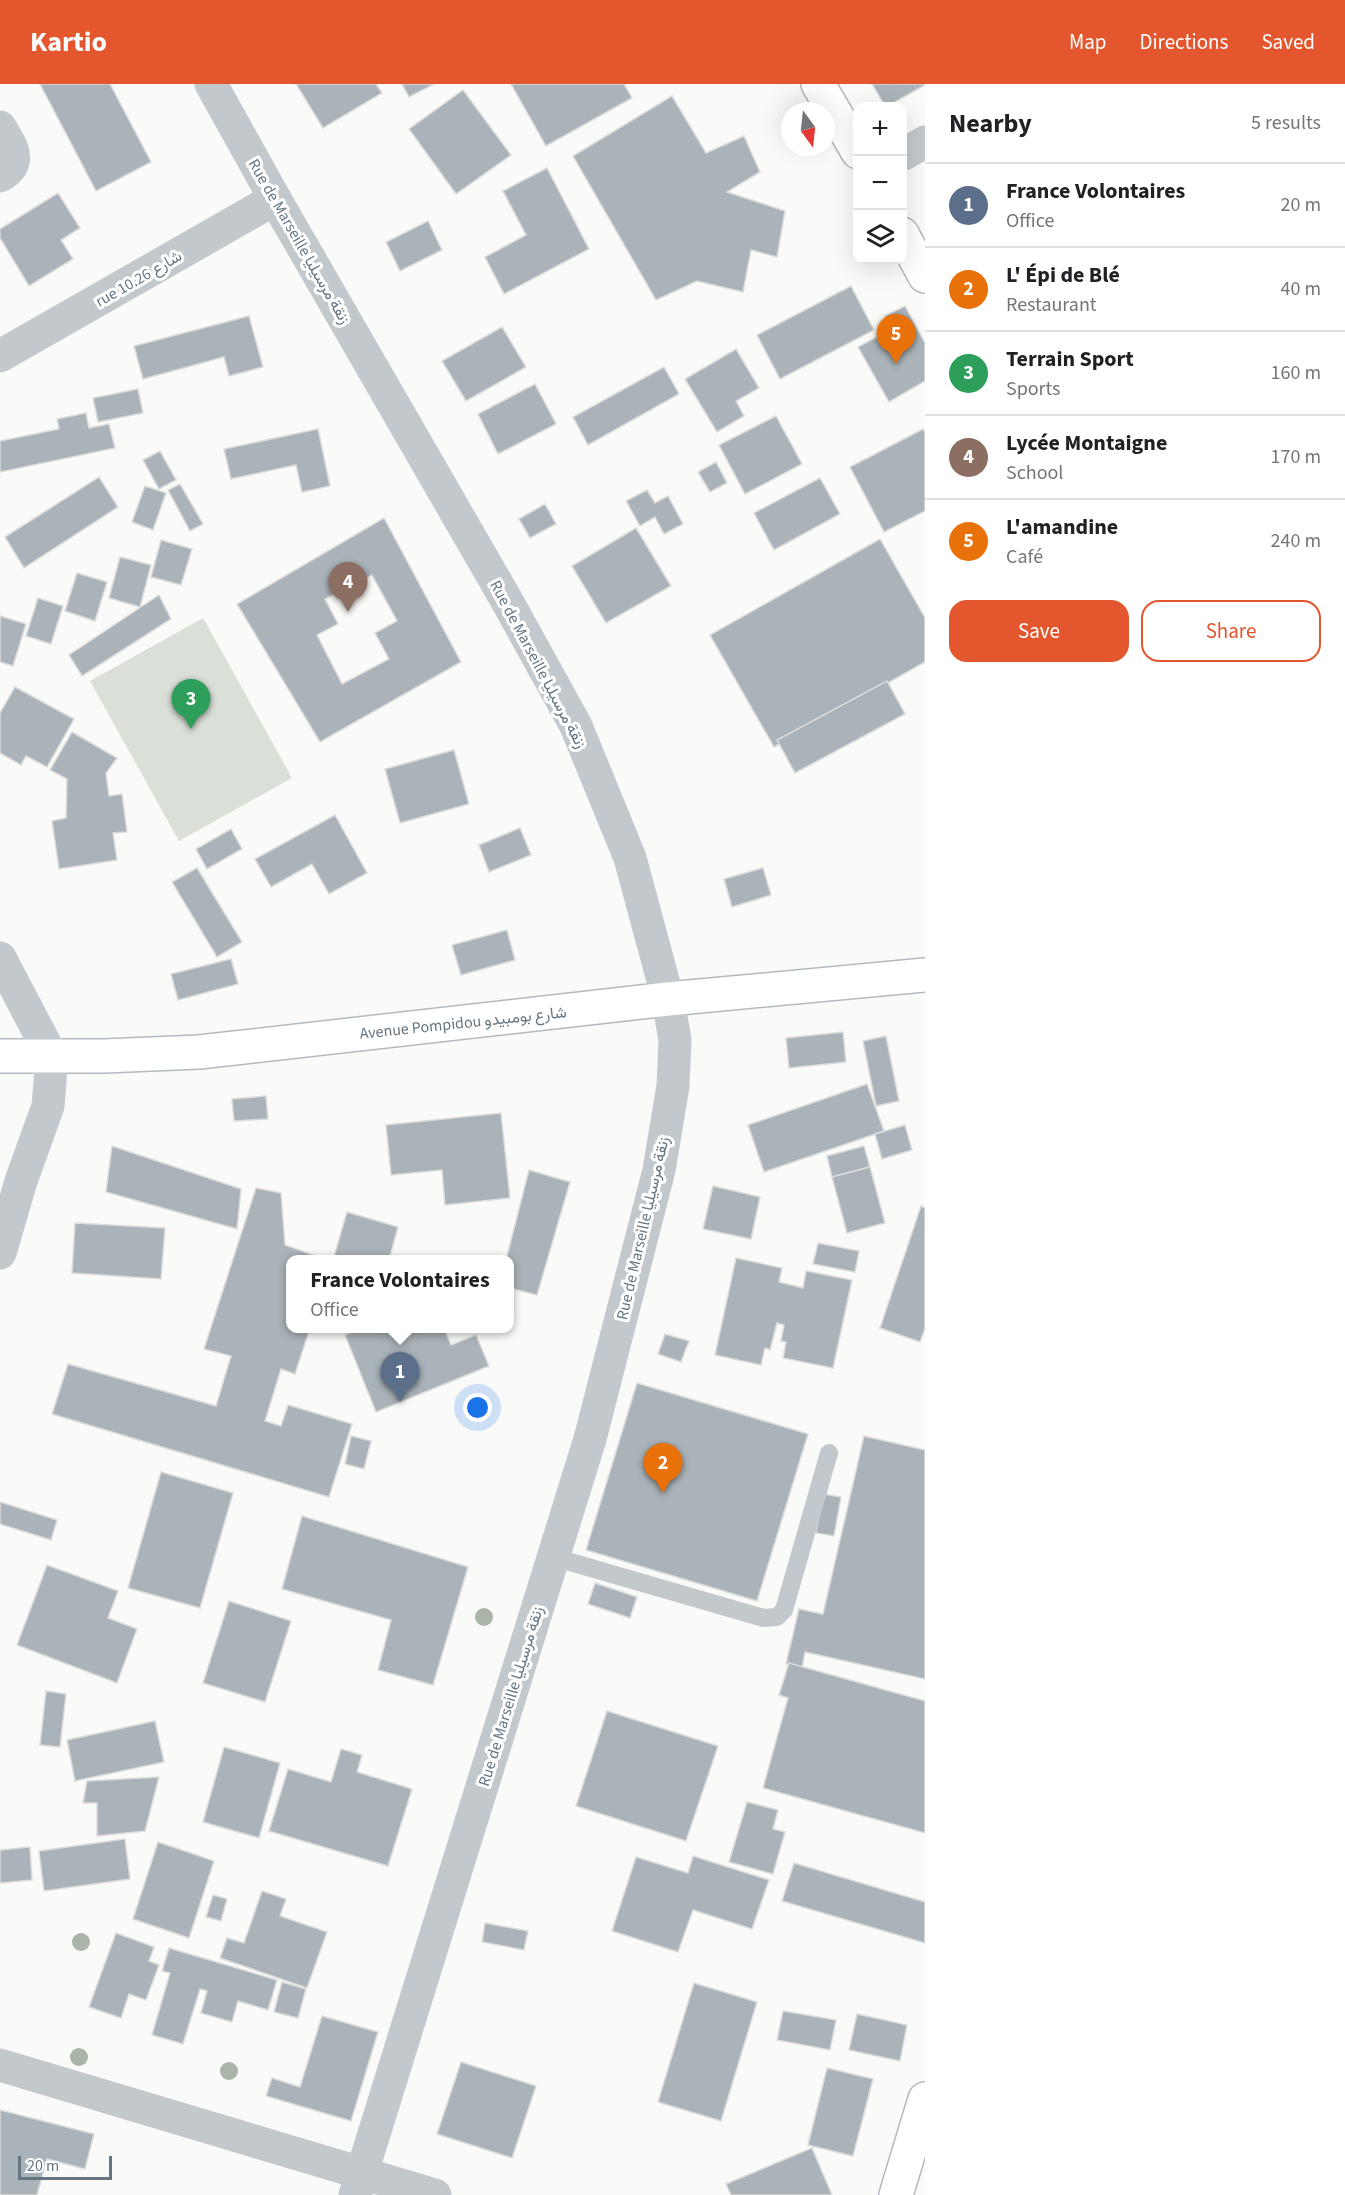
<!DOCTYPE html>
<meta charset="utf-8">
<style>
:root{--surface:#fff;--page:#f2f2f2;--text:#202124;--muted:#757577;--line:#e0e0e0;--accent:#e4572e}
body{margin:0;font-family:"Source Sans 3",Vazirmatn,sans-serif;background:var(--page);color:var(--text)}
.controls{position:absolute;right:18px;top:18px;display:grid;overflow:hidden;border-radius:12px;box-shadow:0 6px 24px #0002}
.controls button{width:54px;height:54px;display:grid;place-items:center;padding:0;border:0;border-bottom:2px solid var(--line);background:var(--surface);color:var(--text);font:30px sans-serif}
.compass{position:absolute;left:781px;top:18px;width:54px;height:54px;border-radius:50%;background:var(--surface);box-shadow:0 6px 24px #0002;rotate:165deg}
.scale{position:absolute;left:18px;bottom:15px;width:94px;box-sizing:border-box;padding-left:6px;border:3px solid #657683;border-top:0;font-size:16px;line-height:21px;white-space:nowrap;color:#657683;-webkit-text-stroke:4px #fff;paint-order:stroke}
.you{position:absolute;left:478px;top:1324px;width:21px;height:21px;margin:-15px;border:4px solid #fff;border-radius:50%;background:#1a73e8;box-shadow:0 0 0 9px #1a73e833}
.badge{display:grid;place-items:center;width:39px;height:39px;border-radius:50%;background:var(--accent);color:#fff;font-size:20px;font-weight:700}
.pin{position:absolute;translate:-50% -50px;filter:drop-shadow(0 2px 3px #0008)}
.pin::after{content:'';position:absolute;top:32px;width:21px;height:18px;background:inherit;clip-path:polygon(0 0,100% 0,50% 100%)}
.popup{position:absolute;left:286px;top:1171px;width:228px;height:78px;box-sizing:border-box;display:grid;place-content:center;border-radius:12px;background:var(--surface);filter:drop-shadow(0 2px 4px #0005);font-size:20px;white-space:nowrap;color:var(--muted)}
.popup b{font-size:22px;color:var(--text)}
.popup::after{content:'';position:absolute;left:50%;top:100%;margin-left:-12px;border:12px solid transparent;border-top-color:var(--surface)}
.list{margin:0;padding:0;list-style:none}
h2{display:flex;justify-content:space-between;align-items:center;height:78px;margin:0;padding:0 24px;font-size:26px}
h2 small{font-size:20px;font-weight:400;color:var(--muted)}
.list li{display:grid;grid-template-columns:39px 1fr auto;gap:18px;align-items:center;box-sizing:border-box;height:84px;padding:0 24px;border-top:2px solid var(--line)}
.list b{display:block;font-size:22px;white-space:nowrap}
.list p{margin:0;font-size:20px;white-space:nowrap;color:var(--muted)}
.list em{font-size:20px;font-style:normal;color:var(--muted)}
.actions{display:flex;gap:12px;padding:18px 24px}
.actions a{flex:1;padding:14px 0;border:2px solid var(--accent);border-radius:18px;text-align:center;font-size:21px;color:var(--accent)}
.actions .main{background:var(--accent);color:#fff}
.icon{flex:none;width:33px;height:33px;fill:none;stroke:currentColor;stroke-width:2;stroke-linecap:round;stroke-linejoin:round}
.map{position:relative;flex:none;width:925px;height:2111px;overflow:hidden}
header{display:flex;align-items:center;gap:36px;box-sizing:border-box;height:84px;padding:0 30px;background:var(--accent);color:#fff}
header strong{font-size:28px}
nav{display:flex;gap:33px;margin-inline-start:auto;font-size:21px}
main{display:flex}
aside{flex:1;background:var(--surface)}
.map>svg:first-child{display:block}
.green{fill:#dadfd7}
.building{fill:#aab3b9;stroke:#dcdcda;stroke-width:1.5;fill-rule:evenodd}
.lines{fill:none;stroke-linecap:round;stroke-linejoin:round}
.secondary-casing{stroke:#b3babf;stroke-width:36}
.service{stroke:#c3c8cc;stroke-width:18}
.minor{stroke:#c3c8cc;stroke-width:33}
.tertiary{stroke:#c3c8cc;stroke-width:33}
.secondary{stroke:#fff;stroke-width:33}
.tree{fill:#aab4a7}
.labels{text-anchor:middle;stroke-width:6;stroke-linejoin:round;paint-order:stroke}
.street-label{font-size:16px;fill:#657683;stroke:#fff}
</style>
<header>
<strong>Kartio</strong>
<nav><a>Map</a><a>Directions</a><a>Saved</a></nav>
</header>
<main>
<div class="map">
<svg width="925" height="2111" viewBox="0 0 925 2111">
<rect width="100%" height="100%" fill="#fafaf8"/>
<polygon class="green" points="203,534 292,694 179,757 90,597"/>
<g class="building">
<polygon points="40,0 110,0 151,78 96,107"/>
<polygon points="296,0 376,0 382,9 323,44"/>
<polygon points="402,0 434,0 409,13"/>
<polygon points="511,0 624,0 632,14 546,62"/>
<polygon points="872,0 925,0 925,1 888,22 885,22"/>
<polygon points="463,6 511,71 456,110 409,45"/>
<polygon points="672,12 706,69 744,52 760,88 727,108 785,127 777,173 751,166 743,208 697,197 656,216 573,72"/>
<polygon points="547,84 589,165 504,210 485,173 526,151 503,107"/>
<polygon points="58,109 80,144 61,156 73,175 29,202 0,154 0,145"/>
<polygon points="428,137 442,166 400,187 386,158"/>
<polygon points="851,202 874,246 780,295 757,251"/>
<polygon points="905,222 925,259 925,297 889,318 858,263 890,246 885,232"/>
<polygon points="249,232 263,283 229,292 224,273 143,295 134,262"/>
<polygon points="502,243 526,283 466,317 442,277"/>
<polygon points="736,265 759,304 736,317 744,332 717,348 685,295"/>
<polygon points="664,283 679,310 588,361 573,333"/>
<polygon points="535,300 556,340 498,370 478,330"/>
<polygon points="138,305 143,329 98,338 93,314"/>
<polygon points="86,329 89,344 109,340 115,364 0,388 0,357 59,345 57,335"/>
<polygon points="776,332 802,380 745,410 719,361"/>
<polygon points="318,345 330,402 302,408 296,381 231,395 224,365"/>
<polygon points="923,345 925,348 925,427 884,448 850,383"/>
<polygon points="160,367 176,396 159,405 143,376"/>
<polygon points="716,378 727,399 710,408 698,388"/>
<polygon points="99,393 118,423 24,484 5,453"/>
<polygon points="820,394 840,430 774,466 754,429"/>
<polygon points="180,400 203,440 190,447 168,406"/>
<polygon points="145,402 166,409 153,446 132,438"/>
<polygon points="647,406 655,419 668,412 683,440 664,450 655,433 640,442 626,417"/>
<polygon points="545,420 556,440 530,454 519,435"/>
<path d="M384 434 461 578 320 658 237 520ZM372 491 397 537 375 549 389 575 342 600 317 551 338 540 325 515Z"/>
<polygon points="636,444 671,502 606,539 572,482"/>
<polygon points="880,455 925,534 925,578 774,663 710,551"/>
<polygon points="161,456 192,465 181,501 151,493"/>
<polygon points="120,473 151,481 140,523 109,514"/>
<polygon points="77,489 107,498 95,537 65,527"/>
<polygon points="159,511 171,535 82,592 69,571"/>
<polygon points="38,514 63,522 51,560 26,552"/>
<polygon points="0,532 26,540 13,582 0,578"/>
<polygon points="887,597 905,630 795,689 777,656"/>
<polygon points="15,603 74,635 47,683 26,672 21,681 0,669 0,629"/>
<polygon points="72,648 117,674 106,689 109,712 122,710 127,748 113,749 117,776 59,785 52,737 66,734 67,695 50,686"/>
<polygon points="454,666 469,720 400,739 385,685"/>
<polygon points="335,731 367,789 329,810 312,780 271,803 255,775"/>
<polygon points="520,744 531,771 489,788 479,761"/>
<polygon points="231,745 242,765 207,785 196,765"/>
<polygon points="197,784 242,858 217,873 172,798"/>
<polygon points="763,784 771,811 732,823 724,795"/>
<polygon points="507,846 515,876 461,891 452,861"/>
<polygon points="231,875 238,900 178,916 171,890"/>
<polygon points="843,948 846,978 789,984 786,954"/>
<polygon points="886,952 899,1017 876,1022 863,957"/>
<polygon points="867,1000 884,1047 764,1088 748,1041"/>
<polygon points="266,1012 268,1035 234,1037 232,1015"/>
<polygon points="501,1029 510,1114 445,1121 442,1086 391,1091 386,1041"/>
<polygon points="905,1041 912,1066 882,1075 875,1050"/>
<polygon points="112,1062 241,1105 237,1145 106,1108"/>
<polygon points="864,1062 870,1083 832,1093 827,1072"/>
<polygon points="870,1083 885,1139 847,1149 832,1093"/>
<polygon points="529,1086 570,1098 537,1211 510,1204 510,1176 506,1176"/>
<polygon points="713,1102 760,1113 751,1155 703,1145"/>
<polygon points="256,1104 281,1109 285,1161 327,1176 290,1176 290,1244 310,1244 295,1290 281,1285 265,1337 281,1342 288,1321 352,1340 329,1413 52,1330 68,1280 216,1322 231,1272 204,1265"/>
<polygon points="921,1122 925,1124 925,1244 920,1258 880,1244"/>
<polygon points="347,1128 398,1143 389,1176 333,1176"/>
<polygon points="75,1139 165,1144 161,1195 72,1189"/>
<polygon points="818,1159 859,1167 855,1188 813,1180"/>
<polygon points="736,1174 782,1184 779,1198 803,1204 806,1187 852,1196 833,1284 783,1274 786,1258 781,1257 784,1241 777,1239 770,1266 765,1264 761,1281 715,1271"/>
<polygon points="361,1244 444,1244 451,1261 476,1251 489,1282 376,1328 345,1251"/>
<polygon points="665,1250 689,1257 681,1278 658,1270"/>
<polygon points="637,1299 808,1350 757,1517 586,1466"/>
<polygon points="351,1352 371,1357 364,1385 345,1380"/>
<polygon points="864,1352 925,1366 925,1595 805,1568 802,1584 786,1580 799,1525 823,1530"/>
<polygon points="161,1388 233,1409 200,1524 128,1504"/>
<polygon points="823,1410 841,1413 834,1452 816,1449"/>
<polygon points="0,1418 57,1436 51,1456 0,1440"/>
<polygon points="302,1432 468,1483 433,1601 378,1586 391,1536 282,1505"/>
<polygon points="47,1481 118,1507 108,1534 137,1545 117,1599 17,1561"/>
<polygon points="595,1499 637,1513 630,1534 588,1520"/>
<polygon points="229,1517 291,1537 265,1618 203,1599"/>
<polygon points="789,1579 925,1617 925,1749 763,1704 788,1614 779,1611"/>
<polygon points="46,1607 66,1610 60,1663 40,1661"/>
<polygon points="607,1627 718,1662 686,1757 576,1722"/>
<polygon points="155,1637 164,1678 75,1697 67,1656"/>
<polygon points="224,1663 280,1679 259,1754 203,1738"/>
<polygon points="341,1665 362,1671 357,1688 412,1705 388,1782 269,1747 288,1685 331,1698"/>
<polygon points="159,1693 145,1747 97,1752 97,1719 83,1719 87,1697"/>
<polygon points="747,1718 778,1726 773,1745 785,1748 773,1790 729,1778"/>
<polygon points="125,1755 130,1795 44,1807 39,1767"/>
<polygon points="158,1758 214,1777 189,1854 133,1835"/>
<polygon points="30,1763 32,1796 0,1799 0,1766"/>
<polygon points="693,1772 769,1796 752,1845 693,1826 678,1868 612,1847 636,1773 688,1789"/>
<polygon points="794,1779 925,1818 925,1859 782,1817"/>
<polygon points="262,1807 286,1815 280,1832 327,1848 307,1904 220,1874 227,1854 244,1859"/>
<polygon points="213,1811 227,1815 221,1837 206,1833"/>
<polygon points="485,1839 528,1847 524,1866 482,1858"/>
<polygon points="116,1849 154,1863 149,1877 159,1881 146,1916 129,1910 121,1934 89,1923"/>
<polygon points="169,1864 277,1896 268,1926 238,1917 232,1938 201,1929 207,1907 200,1905 183,1960 152,1951 170,1889 162,1887"/>
<polygon points="282,1898 306,1905 298,1934 274,1928"/>
<polygon points="694,1899 757,1918 721,2037 658,2018"/>
<polygon points="783,1927 836,1936 830,1966 777,1956"/>
<polygon points="857,1930 907,1941 900,1977 849,1966"/>
<polygon points="322,1932 378,1948 351,2037 266,2012 272,1994 300,2003"/>
<polygon points="461,1978 536,2002 512,2074 437,2050"/>
<polygon points="827,1984 873,1995 853,2072 808,2061"/>
<polygon points="0,2026 94,2050 85,2085 47,2075 37,2111 0,2111"/>
<polygon points="812,2064 832,2111 731,2111 726,2100"/>
</g>
<g class="lines">
<defs>
<g id="secondary">
<polyline points="818,0 858,68"/>
<polyline points="902,150 925,192"/>
<polyline points="0,972 104,972 199,968 668,915 925,891"/>
<polyline points="896,2111 925,2015"/>
</g>
</defs>
<use href="#secondary" class="secondary-casing"/>
<polyline class="service" points="553,1473 764,1534 777,1533 784,1526 829,1369"/>
<g class="minor">
<path d="M0 43C11 62 24 78 0 92"/>
<polyline points="0,272 275,115"/>
<polyline points="0,1981 435,2111"/>
</g>
<g class="tertiary">
<polyline points="211,0 275,115 507,517 576,642 630,774 668,915 675,956 673,1002 659,1086 590,1355 355,2111"/>
<polyline points="902,71 925,58"/>
<polyline points="0,874 52,973 48,1022 21,1097 0,1169"/>
</g>
<use href="#secondary" class="secondary"/>
</g>
<g class="tree">
<circle cx="484" cy="1533" r="9"/>
<circle cx="81" cy="1858" r="9"/>
<circle cx="79" cy="1973" r="9"/>
<circle cx="229" cy="1987" r="9"/>
</g>
<g class="labels">
<g class="street-label">
<text transform="translate(300 157) rotate(60)" y="6">Rue de Marseille زنقة مرسيليا</text>
<text transform="translate(138 194) rotate(-30)" y="6">rue 10.26 شارع</text>
<text transform="translate(539 580) rotate(62)" y="6">Rue de Marseille زنقة مرسيليا</text>
<text transform="translate(463 938) rotate(-6)" y="6">Avenue Pompidou شارع بومبيدو</text>
<text transform="translate(642 1144) rotate(-77)" y="6">Rue de Marseille زنقة مرسيليا</text>
<text transform="translate(510 1612) rotate(-73)" y="6">Rue de Marseille زنقة مرسيليا</text>
</g>
</g>
</svg>
<div class="controls">
<button>+</button>
<button>−</button>
<button><svg class="icon" aria-label="layers" viewBox="0 0 24 24"><path d="M12 4l9 5-9 5-9-5zM3 14l9 5 9-5"/></svg></button>
</div>
<svg class="compass" viewBox="-18 -18 36 36"><path d="M0-13l5 13h-10z" fill="#e53935"/><path d="M0 13l5-13h-10z" fill="#757577"/></svg>
<div class="scale">20 m</div>
<div class="you"></div>
<div class="pin badge" style="left:400px;top:1318px;background:#5c6f8a">1</div>
<div class="popup"><b>France Volontaires</b>Office</div>
<div class="pin badge" style="left:663px;top:1409px;background:#e8710a">2</div>
<div class="pin badge" style="left:191px;top:645px;background:#2e9e5b">3</div>
<div class="pin badge" style="left:348px;top:528px;background:#8d6e63">4</div>
<div class="pin badge" style="left:896px;top:280px;background:#e8710a">5</div>
</div>
<aside>
<h2>Nearby<small>5 results</small></h2>
<ul class="list">
<li><span class="badge" style="background:#5c6f8a">1</span><div><b>France Volontaires</b><p>Office</p></div><em>20 m</em></li>
<li><span class="badge" style="background:#e8710a">2</span><div><b>L' Épi de Blé</b><p>Restaurant</p></div><em>40 m</em></li>
<li><span class="badge" style="background:#2e9e5b">3</span><div><b>Terrain Sport</b><p>Sports</p></div><em>160 m</em></li>
<li><span class="badge" style="background:#8d6e63">4</span><div><b>Lycée Montaigne</b><p>School</p></div><em>170 m</em></li>
<li><span class="badge" style="background:#e8710a">5</span><div><b>L'amandine</b><p>Café</p></div><em>240 m</em></li>
</ul>
<div class="actions"><a class="main">Save</a><a>Share</a></div>
</aside>
</main>
